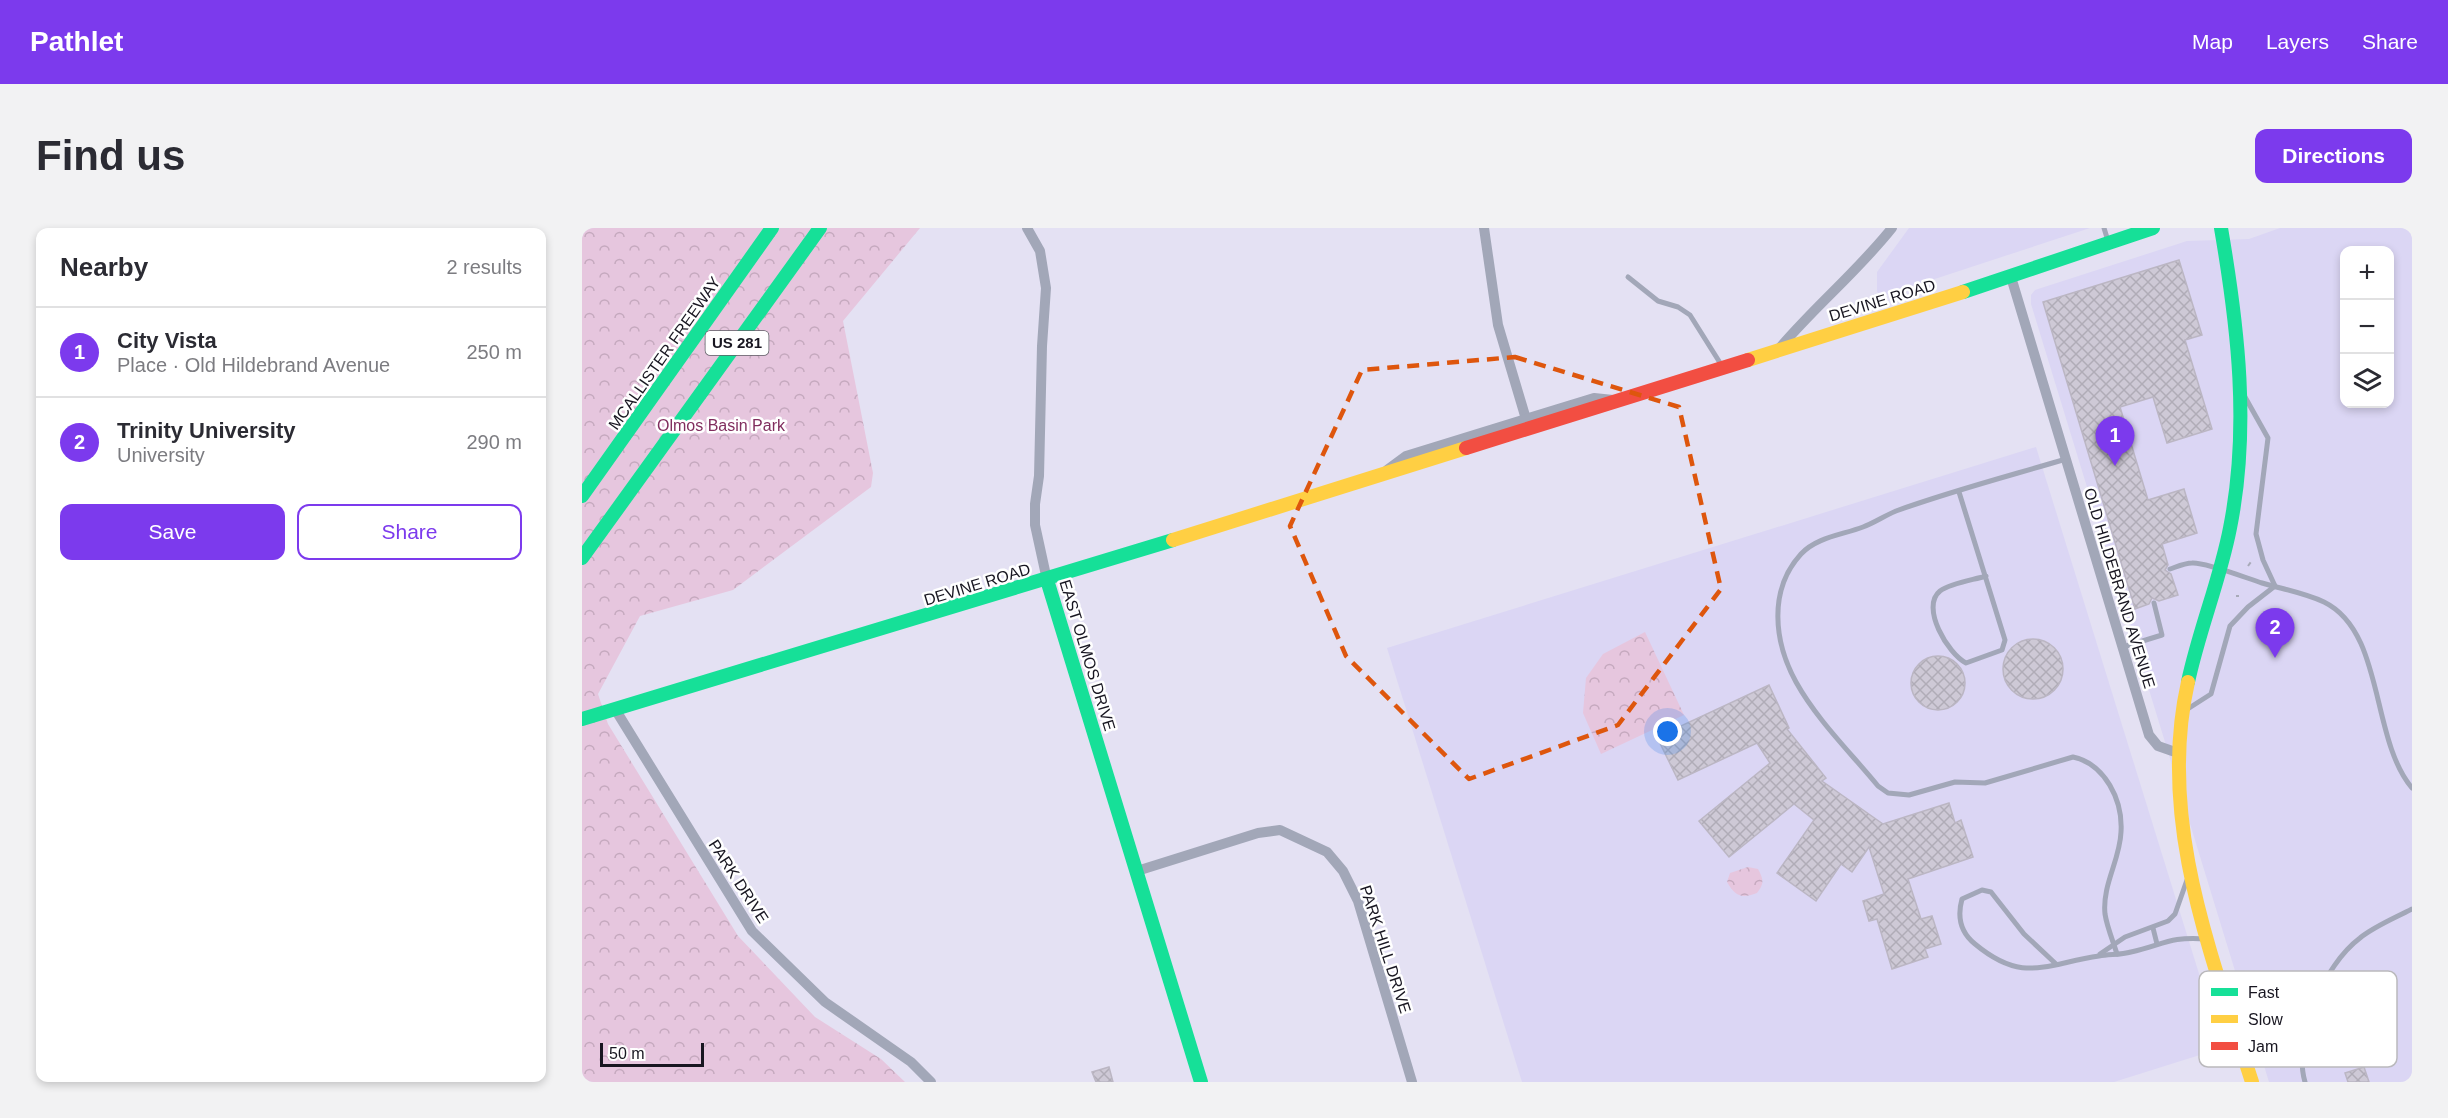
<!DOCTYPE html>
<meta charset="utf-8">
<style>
:root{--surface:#fff;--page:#f2f2f3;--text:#2b2b33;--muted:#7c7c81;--line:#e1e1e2;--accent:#7c3aed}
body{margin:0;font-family:Arial,sans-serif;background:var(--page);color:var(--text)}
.controls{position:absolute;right:18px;top:18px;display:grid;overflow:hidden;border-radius:12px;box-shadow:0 3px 9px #0003}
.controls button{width:54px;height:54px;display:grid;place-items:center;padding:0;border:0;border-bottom:2px solid var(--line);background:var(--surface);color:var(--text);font:30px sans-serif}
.scale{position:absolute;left:18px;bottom:15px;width:104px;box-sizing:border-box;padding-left:6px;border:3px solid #181621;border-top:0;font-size:16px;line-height:21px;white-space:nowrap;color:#181621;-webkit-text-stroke:4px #fff;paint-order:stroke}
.you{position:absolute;left:1086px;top:504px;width:21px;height:21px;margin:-15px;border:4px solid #fff;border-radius:50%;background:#1a73e8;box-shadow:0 0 0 9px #1a73e833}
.badge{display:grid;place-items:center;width:39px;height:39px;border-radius:50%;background:var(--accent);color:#fff;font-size:20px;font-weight:700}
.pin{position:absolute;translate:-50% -50px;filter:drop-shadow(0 2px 3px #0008)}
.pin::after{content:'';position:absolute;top:32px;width:21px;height:18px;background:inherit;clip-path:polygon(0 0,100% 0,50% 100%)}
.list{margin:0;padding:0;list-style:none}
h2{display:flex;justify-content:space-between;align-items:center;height:78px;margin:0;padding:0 24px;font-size:26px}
h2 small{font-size:20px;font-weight:400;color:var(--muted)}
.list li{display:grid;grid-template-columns:39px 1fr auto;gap:18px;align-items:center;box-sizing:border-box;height:90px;padding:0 24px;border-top:2px solid var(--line)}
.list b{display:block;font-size:22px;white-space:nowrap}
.list p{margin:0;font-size:20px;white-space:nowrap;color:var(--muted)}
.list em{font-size:20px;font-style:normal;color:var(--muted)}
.actions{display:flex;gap:12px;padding:18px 24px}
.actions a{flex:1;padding:14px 0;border:2px solid var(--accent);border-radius:12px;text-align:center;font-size:21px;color:var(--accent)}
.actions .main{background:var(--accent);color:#fff}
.icon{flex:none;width:33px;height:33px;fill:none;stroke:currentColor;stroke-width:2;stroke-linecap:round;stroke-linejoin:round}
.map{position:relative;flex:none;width:1830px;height:854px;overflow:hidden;border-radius:12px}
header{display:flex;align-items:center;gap:36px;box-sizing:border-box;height:84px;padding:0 30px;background:var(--accent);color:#fff}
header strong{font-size:28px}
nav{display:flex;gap:33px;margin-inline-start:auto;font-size:21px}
.intro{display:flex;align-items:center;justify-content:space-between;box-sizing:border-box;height:144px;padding:0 36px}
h1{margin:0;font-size:42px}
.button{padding:15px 27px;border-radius:12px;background:var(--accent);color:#fff;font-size:21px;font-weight:700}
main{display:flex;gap:36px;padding:0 36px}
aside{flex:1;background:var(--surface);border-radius:12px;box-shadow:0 3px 9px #0003}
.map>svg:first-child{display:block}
.built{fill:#dbd6f4;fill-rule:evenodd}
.park{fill:url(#park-crowns)}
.building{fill:url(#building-cross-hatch);stroke:#bbb6c3;stroke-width:1.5}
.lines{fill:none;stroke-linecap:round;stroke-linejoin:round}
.path{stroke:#a8aab8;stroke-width:2;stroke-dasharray:4.5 4.5;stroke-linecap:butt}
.lane{stroke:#a2a7b8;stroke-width:5}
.street{stroke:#a2a7b8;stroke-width:10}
.fast{stroke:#16e098;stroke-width:14}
.slow{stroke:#ffcf43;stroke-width:14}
.jam{stroke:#f24e42;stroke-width:14}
.marked{fill:none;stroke:#de560d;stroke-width:4.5;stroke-dasharray:12 8;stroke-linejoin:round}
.labels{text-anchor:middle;stroke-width:5;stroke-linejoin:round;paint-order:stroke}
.shield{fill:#fff;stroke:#5d5c64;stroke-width:1.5}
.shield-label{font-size:15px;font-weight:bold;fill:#181621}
.street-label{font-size:16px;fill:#181621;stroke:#fff}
.park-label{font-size:16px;fill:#802d5e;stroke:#fff}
.key{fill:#fff;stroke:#bab9bc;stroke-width:1.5}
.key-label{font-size:16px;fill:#181621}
</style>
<header>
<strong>Pathlet</strong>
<nav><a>Map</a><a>Layers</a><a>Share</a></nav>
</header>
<div class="intro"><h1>Find us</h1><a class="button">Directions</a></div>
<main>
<aside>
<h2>Nearby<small>2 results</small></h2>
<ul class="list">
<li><span class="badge">1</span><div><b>City Vista</b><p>Place · Old Hildebrand Avenue</p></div><em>250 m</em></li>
<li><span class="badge">2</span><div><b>Trinity University</b><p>University</p></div><em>290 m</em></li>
</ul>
<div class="actions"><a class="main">Save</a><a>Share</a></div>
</aside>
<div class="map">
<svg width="1830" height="854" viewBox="0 0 1830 854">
<defs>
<pattern id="park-crowns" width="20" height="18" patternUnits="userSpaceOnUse" patternTransform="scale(1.5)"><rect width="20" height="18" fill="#e6c6de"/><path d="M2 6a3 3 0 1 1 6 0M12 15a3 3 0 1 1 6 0" fill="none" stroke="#c5a9be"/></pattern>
<pattern id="building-cross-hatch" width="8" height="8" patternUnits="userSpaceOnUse" patternTransform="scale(1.5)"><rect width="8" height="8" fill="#cec9d6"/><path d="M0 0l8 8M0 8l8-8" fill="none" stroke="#b0acb7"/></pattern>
</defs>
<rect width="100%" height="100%" fill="#e4e1f3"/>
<g class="built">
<polygon points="1327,0 1508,0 1301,68 1295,64 1295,44"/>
<path d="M1698 0H1830V854H1687L1449 76V67L1453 62 1605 13 1667 11ZM1762 22H1808V176H1762Z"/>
<polygon points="1454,219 1640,820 1532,854 940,854 805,420"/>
</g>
<g class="park">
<polygon points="0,0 338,0 261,93 291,245 289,259 151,362 58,388 16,466 26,496 156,708 233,789 299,831 323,854 0,854"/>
<polygon points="1063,404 1102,487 1019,526 1001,485 1004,450 1021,426"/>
<path d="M1166 639 1176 641C1182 652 1182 656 1175 665 1159 671 1153 668 1145 654L1148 645Z"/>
</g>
<g class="building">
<polygon points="1597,32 1620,107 1603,112 1630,201 1585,215 1571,169 1538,179 1566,272 1602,261 1615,305 1580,316 1586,337 1583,342 1589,346 1596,367 1577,373 1570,370 1567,376 1553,381 1461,74"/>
<circle cx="1451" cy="441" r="30"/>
<circle cx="1356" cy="455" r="27"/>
<polygon points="1187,457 1207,500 1205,501 1244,550 1240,553 1301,596 1367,575 1373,595 1379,592 1391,629 1326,651 1339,691 1350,688 1359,716 1343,721 1346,729 1310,741 1295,691 1287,693 1281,673 1302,666 1287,619 1270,644 1259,636 1234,673 1195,645 1232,592 1212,576 1147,629 1117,593 1188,535 1175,515 1096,552 1075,509"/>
<polygon points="527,839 531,854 514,854 510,844"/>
<polygon points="1782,839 1787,854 1766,854 1763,845"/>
</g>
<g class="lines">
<g class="path">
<polyline points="1666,338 1671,331"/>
<polyline points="1654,368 1657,368"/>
</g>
<g class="lane">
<polyline points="1522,0 1526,13"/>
<polyline points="1046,49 1076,73 1096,79 1108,87 1140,138"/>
<polyline points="1663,169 1686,210 1674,306 1681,332 1693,358"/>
<path d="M1484 231C1427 248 1369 263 1314 283 1302 288 1292 295 1281 299 1260 307 1235 309 1219 326 1186 362 1192 414 1214 454 1235 492 1269 525 1296 558L1306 565 1327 567 1373 554 1403 555 1491 529C1523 536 1541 572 1539 604 1538 632 1520 657 1523 686 1525 699 1531 713 1535 726"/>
<path d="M1377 264 1423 412 1420 422 1384 435C1366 426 1338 379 1358 363 1369 355 1391 352 1404 348"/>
<path d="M1588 341C1594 339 1603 335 1610 335 1624 334 1664 350 1680 355 1700 361 1723 365 1742 374 1803 404 1788 510 1830 560"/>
<polyline points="1541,419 1580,407 1572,375"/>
<polyline points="1604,482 1629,466 1648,398 1666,379 1693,358"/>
<polyline points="1571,700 1575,716"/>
<polyline points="1518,726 1543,709 1586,693 1593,686 1605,652"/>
<path d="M1474 736 1442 706 1409 664 1400 662 1380 671C1375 689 1378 704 1393 716 1441 756 1463 736 1517 728 1527 726 1538 727 1549 724 1581 717 1588 708 1624 711"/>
<path d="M1723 854C1710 809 1742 737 1778 710 1793 698 1813 690 1830 681"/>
</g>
<g class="street">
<polyline points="445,0 458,23 464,60 460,118 457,248 453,276 453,297 465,352"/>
<polyline points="902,0 916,97 944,191"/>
<polyline points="1429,49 1567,507 1576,518 1596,525"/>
<path d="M1196 122C1232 79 1275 44 1310 0"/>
<polyline points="805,242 824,228 1012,170 1031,172"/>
<polyline points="33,481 170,703 243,774 329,834 349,854"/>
<polyline points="555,643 676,605 698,602 745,624 761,643 776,673 830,854"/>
</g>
<g class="fast">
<polyline points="1381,64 1571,0"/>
<polyline points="0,268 190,0"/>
<polyline points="0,330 238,0"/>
<polyline points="465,352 619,854"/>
<path d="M1606 454C1617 402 1638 352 1648 300 1668 200 1656 99 1639 0"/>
<polyline points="0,491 591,312"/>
</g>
<g class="slow">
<polyline points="1166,132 1381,64"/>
<polyline points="591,312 884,220"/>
<path d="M1606 454C1575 591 1629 726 1670 854"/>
</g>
<polyline class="jam" points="884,220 1166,132"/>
</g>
<path class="marked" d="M933 129 1097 179 1139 361 1036 497 887 551 764 428 708 298 780 142Z"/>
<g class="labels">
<rect class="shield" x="123.5" y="103" width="63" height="24" rx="4.5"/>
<g class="shield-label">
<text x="155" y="120">US 281</text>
</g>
<g class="street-label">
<text transform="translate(1300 72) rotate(-17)" y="6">DEVINE ROAD</text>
<text transform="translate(82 125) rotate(-55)" y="6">MCALLISTER FREEWAY</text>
<text transform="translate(395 356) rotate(-17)" y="6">DEVINE ROAD</text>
<text transform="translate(1538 360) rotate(73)" y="6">OLD HILDEBRAND AVENUE</text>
<text transform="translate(506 427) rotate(73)" y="6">EAST OLMOS DRIVE</text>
<text transform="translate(157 653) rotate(57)" y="6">PARK DRIVE</text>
<text transform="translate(804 721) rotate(72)" y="6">PARK HILL DRIVE</text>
</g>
<g class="park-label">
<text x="139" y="203">Olmos Basin Park</text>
</g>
</g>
<rect x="1617" y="743" width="198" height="96" rx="9" class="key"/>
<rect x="1629" y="760" width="27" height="8" fill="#16e098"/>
<rect x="1629" y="787" width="27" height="8" fill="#ffcf43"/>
<rect x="1629" y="814" width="27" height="8" fill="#f24e42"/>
<g class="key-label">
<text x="1666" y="770">Fast</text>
<text x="1666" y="797">Slow</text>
<text x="1666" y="824">Jam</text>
</g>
</svg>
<div class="controls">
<button>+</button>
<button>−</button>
<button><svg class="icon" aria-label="layers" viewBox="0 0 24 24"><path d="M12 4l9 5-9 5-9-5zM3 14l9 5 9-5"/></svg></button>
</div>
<div class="scale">50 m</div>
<div class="you"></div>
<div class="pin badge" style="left:1533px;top:238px">1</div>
<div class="pin badge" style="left:1693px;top:430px">2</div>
</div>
</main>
